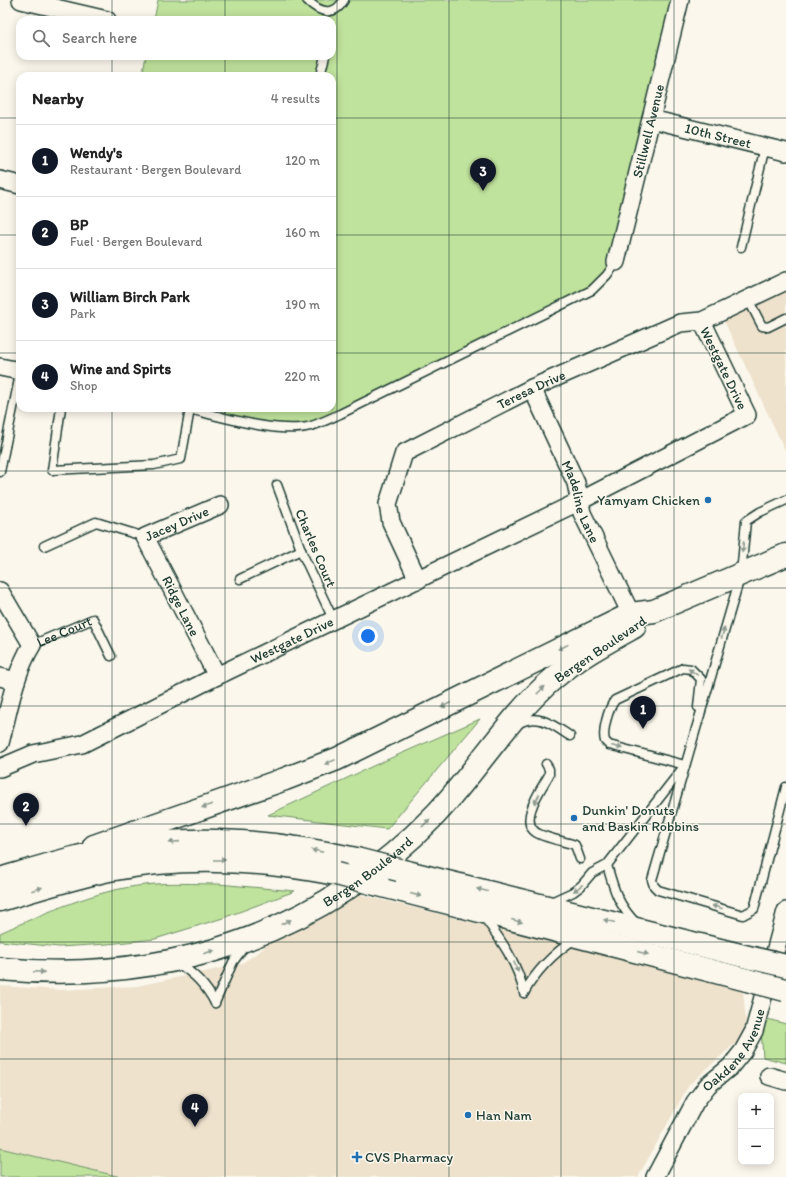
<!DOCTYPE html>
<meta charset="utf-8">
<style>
:root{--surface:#fff;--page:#f6f6f6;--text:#222;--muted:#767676;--line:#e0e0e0;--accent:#111827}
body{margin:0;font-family:Itim,sans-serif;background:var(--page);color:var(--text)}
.controls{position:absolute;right:12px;bottom:12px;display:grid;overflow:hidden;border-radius:8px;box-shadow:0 2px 10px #0003}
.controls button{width:36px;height:36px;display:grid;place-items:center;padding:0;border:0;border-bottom:1px solid var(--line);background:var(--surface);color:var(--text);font:20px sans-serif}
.you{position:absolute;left:368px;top:636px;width:14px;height:14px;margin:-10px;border:3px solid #fff;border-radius:50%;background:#1a73e8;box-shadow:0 0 0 6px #1a73e833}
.badge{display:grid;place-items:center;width:26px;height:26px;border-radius:50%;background:var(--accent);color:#fff;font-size:13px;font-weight:700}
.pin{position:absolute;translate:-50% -33px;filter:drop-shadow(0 1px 2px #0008)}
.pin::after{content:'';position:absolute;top:21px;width:14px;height:12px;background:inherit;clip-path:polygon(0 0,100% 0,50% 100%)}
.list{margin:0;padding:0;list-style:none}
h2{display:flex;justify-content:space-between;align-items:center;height:52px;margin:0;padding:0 16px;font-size:17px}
h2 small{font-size:13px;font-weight:400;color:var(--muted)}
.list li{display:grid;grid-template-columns:26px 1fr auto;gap:12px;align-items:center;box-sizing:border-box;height:72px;padding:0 16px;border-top:1px solid var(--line)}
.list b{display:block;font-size:15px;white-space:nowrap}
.list p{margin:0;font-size:13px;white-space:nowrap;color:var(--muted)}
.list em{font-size:13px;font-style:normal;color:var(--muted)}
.icon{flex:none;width:22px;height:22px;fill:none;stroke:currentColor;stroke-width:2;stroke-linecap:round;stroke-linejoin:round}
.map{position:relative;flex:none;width:786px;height:1177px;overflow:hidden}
.search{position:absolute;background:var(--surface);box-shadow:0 2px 10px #0003;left:16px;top:16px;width:320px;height:44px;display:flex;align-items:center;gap:10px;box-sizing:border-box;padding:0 14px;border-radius:12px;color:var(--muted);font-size:15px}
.panel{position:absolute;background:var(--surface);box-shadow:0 2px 10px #0003;left:16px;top:72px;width:320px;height:340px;border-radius:12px}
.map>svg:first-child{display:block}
.built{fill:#eee2cd}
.green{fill:#bfe29c;stroke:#6f9068}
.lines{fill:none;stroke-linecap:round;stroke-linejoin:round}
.lane-casing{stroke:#1f3d34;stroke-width:11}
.street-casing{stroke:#1f3d34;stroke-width:20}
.primary-casing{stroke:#1f3d34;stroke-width:25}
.highway-casing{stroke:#1f3d34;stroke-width:25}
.lane{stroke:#fbf7ec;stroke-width:8}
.street{stroke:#fbf7ec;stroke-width:17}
.primary{stroke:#fbf7ec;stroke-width:22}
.highway{stroke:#fbf7ec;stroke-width:22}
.highway-bridge-casing{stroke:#1f3d34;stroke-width:25;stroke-linecap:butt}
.highway-bridge{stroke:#fbf7ec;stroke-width:22}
.oneway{fill:#8d9a90}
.grid{fill:none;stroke:#1f3d34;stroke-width:1;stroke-opacity:0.55}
.poi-dot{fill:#1f6fb2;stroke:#fbf7ec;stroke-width:1.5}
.labels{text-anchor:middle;stroke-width:3;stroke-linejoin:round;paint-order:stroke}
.street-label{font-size:14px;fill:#1f3d34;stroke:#fbf7ec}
.poi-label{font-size:14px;fill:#1f3d34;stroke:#fbf7ec;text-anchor:start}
</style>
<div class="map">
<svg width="786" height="1177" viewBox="0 0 786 1177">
<rect width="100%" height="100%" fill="#fbf7ec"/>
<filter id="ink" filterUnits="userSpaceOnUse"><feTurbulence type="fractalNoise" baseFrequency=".025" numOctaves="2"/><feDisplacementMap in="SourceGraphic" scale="8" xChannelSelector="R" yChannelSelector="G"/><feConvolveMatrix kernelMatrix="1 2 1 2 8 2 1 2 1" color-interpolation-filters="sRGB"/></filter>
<g filter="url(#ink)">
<g class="built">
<polygon points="786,272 786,452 716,304"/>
<polygon points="358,894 743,989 747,1037 731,1047 689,1085 638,1177 121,1177 0,1148 0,986 60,990 137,986 241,964 260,951 275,937"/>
</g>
<g class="green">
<polygon points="158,0 680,0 616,262 592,290 340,414 295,428 185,408 332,408 332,76 142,76 146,56 332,56 332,20 154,20"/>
<polygon points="480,719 387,829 268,815 375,765"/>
<path d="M218 884 295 891 223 918 155 939 107 944 59 947 0 941V933C45 913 95 890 145 885 169 882 194 884 218 884Z"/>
<polygon points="760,1017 786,1024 786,1063 763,1057"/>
<polygon points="0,1148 121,1177 0,1177"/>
</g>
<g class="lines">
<defs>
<g id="lane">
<path d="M307 0C320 13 334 17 344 0"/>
<polyline points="320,76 325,56"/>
<polyline points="741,247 765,147"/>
<polyline points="748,299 762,326 768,327 786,318"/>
<polyline points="61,408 52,470 154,465 181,459 190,409"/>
<path d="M185 408C219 416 279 435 311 426 321 423 331 418 340 414L592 290 607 275 616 262"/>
<polyline points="0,472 20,374"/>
<polyline points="277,485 303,555 333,619"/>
<polyline points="786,500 760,512 746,521 741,574 652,880 654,886 658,890 743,915 754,909 786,787"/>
<polyline points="44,546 96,522 145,537"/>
<polyline points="240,579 301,550"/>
<path id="s1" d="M32 645 93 619 111 656"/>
<path d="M519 723C539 713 553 725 570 736"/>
<path d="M546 764 549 769V775C541 789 516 824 539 834 550 839 563 841 575 845L580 859"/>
<path d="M685 765 609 745 605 741C602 731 608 709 615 700L683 668 691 669 701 679 698 707"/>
<path d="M607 865C614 890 618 905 637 924"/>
<polyline points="549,903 573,892 581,886 592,873 607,865 682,769"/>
<path d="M484 917C501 940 518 964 524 993"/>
<path d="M177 963C194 973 206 985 215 1003"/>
<path d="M524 993C536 971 554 953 575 939"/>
<polyline points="215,1003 233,962 244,947"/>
</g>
<g id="street">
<polyline points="21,0 107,20"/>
<path id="s2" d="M651 119 786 152"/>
<polyline points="0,180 20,185"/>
<path id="s3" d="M616 262 680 0"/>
<polyline points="0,367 20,371"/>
<path id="s4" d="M532 388 576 483 582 513 631 614"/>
<path id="s5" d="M418 580 391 522 388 504 404 453 532 388 680 323 702 321 786 281"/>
<path d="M0 591 32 645C14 674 9 710 0 743"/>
<path id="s6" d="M217 676 145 537 220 505"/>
<polyline points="0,677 16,681"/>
<path id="s7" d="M0 768 33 754 82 744 217 676 580 501 747 415 702 321"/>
<polyline points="769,1076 786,1081"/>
<path id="s8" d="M655 1177 695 1102 708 1085 730 1067 743 1051 754 1031 786 911"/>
</g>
<g id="primary">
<polyline points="94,846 285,779 337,759 631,614 654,611 786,555"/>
<path id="s9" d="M0 969C166 984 317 937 435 815 477 771 508 717 554 678 579 657 607 642 634 627"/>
</g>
<g id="highway">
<polyline points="399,870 752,958"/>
<path d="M0 879C41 867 81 854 124 847 201 834 279 842 356 859"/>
<polyline points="379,885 747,980"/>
<path d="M0 900C36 889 72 878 109 870 184 855 260 859 336 874"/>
</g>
</defs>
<use href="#lane" class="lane-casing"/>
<use href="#street" class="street-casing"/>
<use href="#primary" class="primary-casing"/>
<use href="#highway" class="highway-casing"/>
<use href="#lane" class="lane"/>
<use href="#street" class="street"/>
<use href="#primary" class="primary"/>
<use href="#highway" class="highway"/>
<defs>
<g id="highway-bridge">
<polyline points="356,859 399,870"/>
<polyline points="336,874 379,885"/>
<polyline points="752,958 786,966"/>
<polyline points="747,980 785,990"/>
</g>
</defs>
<use href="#highway-bridge" class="highway-bridge-casing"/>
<use href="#highway-bridge" class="highway-bridge"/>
</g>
<defs><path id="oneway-solid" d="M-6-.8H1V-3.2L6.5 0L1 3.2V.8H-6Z"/></defs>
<g class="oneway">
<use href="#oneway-solid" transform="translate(743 547) rotate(95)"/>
<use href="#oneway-solid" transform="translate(723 633) rotate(-74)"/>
<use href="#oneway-solid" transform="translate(563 647) rotate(154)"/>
<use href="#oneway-solid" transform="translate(693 672) rotate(-146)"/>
<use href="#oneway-solid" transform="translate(541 690) rotate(-45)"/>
<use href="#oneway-solid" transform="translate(446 705) rotate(153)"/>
<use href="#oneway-solid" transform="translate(617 747) rotate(15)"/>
<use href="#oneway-solid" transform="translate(330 762) rotate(158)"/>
<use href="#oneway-solid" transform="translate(537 799) rotate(117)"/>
<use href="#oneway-solid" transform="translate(207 806) rotate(161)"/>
<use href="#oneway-solid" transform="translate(426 823) rotate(-45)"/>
<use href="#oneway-solid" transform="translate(174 842) rotate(176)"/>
<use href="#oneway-solid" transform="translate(317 851) rotate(-169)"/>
<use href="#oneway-solid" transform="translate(220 860)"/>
<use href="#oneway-solid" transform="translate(578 888) rotate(143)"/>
<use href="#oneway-solid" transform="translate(37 889) rotate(-17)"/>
<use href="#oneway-solid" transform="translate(482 890) rotate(-166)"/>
<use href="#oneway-solid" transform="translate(416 895) rotate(14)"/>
<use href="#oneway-solid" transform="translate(717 907) rotate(-164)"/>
<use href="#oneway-solid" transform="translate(517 921) rotate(15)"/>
<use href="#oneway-solid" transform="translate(609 921) rotate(-166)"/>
<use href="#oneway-solid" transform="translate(286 922) rotate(-26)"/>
<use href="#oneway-solid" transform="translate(209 952) rotate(-16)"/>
<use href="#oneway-solid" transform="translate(643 953) rotate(14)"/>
<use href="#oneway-solid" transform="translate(516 967) rotate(67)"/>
<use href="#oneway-solid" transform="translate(39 972) rotate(3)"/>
</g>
</g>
<path class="grid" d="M112 0V20M225 0V20M337 0V1177M449 0V1177M561 0V1177M674 0V1177M112 56V76M225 56V76M0 118H20M332 118H786M0 235H20M332 235H786M0 353H20M332 353H786M112 408V1177M225 408V1177M0 471H786M0 588H786M0 706H786M0 824H786M0 942H786M0 1059H786"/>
<g class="poi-dot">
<circle cx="708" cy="500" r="4"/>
<circle cx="574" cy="818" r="4"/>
<circle cx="468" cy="1115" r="4"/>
<path d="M355 1151h4v4h4v4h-4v4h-4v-4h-4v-4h4z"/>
</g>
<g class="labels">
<g class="street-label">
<text dy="5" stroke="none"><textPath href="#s3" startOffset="135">Stillwell Avenue</textPath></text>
<text dy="5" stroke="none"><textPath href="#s2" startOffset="69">10th Street</textPath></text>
<text transform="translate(724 368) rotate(64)" y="5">Westgate Drive</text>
<text dy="5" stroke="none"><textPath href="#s5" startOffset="278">Teresa Drive</textPath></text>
<text dy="5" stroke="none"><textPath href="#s4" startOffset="124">Madeline Lane</textPath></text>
<text dy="5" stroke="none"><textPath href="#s6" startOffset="191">Jacey Drive</textPath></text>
<text transform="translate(316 548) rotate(67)" y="5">Charles Court</text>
<text transform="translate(181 606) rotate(63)" y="5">Ridge Lane</text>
<text dy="5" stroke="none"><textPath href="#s1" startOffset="35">Lee Court</textPath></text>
<text dy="5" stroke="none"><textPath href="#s7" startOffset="320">Westgate Drive</textPath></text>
<text transform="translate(600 649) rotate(-34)" y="5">Bergen Boulevard</text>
<text dy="5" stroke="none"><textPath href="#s9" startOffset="390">Bergen Boulevard</textPath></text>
<text dy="5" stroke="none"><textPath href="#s8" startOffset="151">Oakdene Avenue</textPath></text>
</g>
<g class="poi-label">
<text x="700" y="505" text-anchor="end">Yamyam Chicken</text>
<text x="582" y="815">Dunkin' Donuts<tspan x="582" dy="16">and Baskin Robbins</tspan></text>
<text x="476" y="1120">Han Nam</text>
<text x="365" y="1162">CVS Pharmacy</text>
</g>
</g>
</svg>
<div class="controls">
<button>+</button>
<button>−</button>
</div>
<div class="you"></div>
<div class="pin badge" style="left:643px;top:729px">1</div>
<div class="pin badge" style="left:26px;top:826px">2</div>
<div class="pin badge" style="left:483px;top:191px">3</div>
<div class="pin badge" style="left:195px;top:1127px">4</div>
<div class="search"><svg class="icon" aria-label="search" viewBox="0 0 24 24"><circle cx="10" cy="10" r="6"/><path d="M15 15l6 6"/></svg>Search here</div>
<section class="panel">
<h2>Nearby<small>4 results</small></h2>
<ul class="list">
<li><span class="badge">1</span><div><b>Wendy's</b><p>Restaurant · Bergen Boulevard</p></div><em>120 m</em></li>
<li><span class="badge">2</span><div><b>BP</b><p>Fuel · Bergen Boulevard</p></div><em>160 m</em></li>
<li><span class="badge">3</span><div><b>William Birch Park</b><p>Park</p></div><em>190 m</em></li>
<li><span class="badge">4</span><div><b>Wine and Spirts</b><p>Shop</p></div><em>220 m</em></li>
</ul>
</section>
</div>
